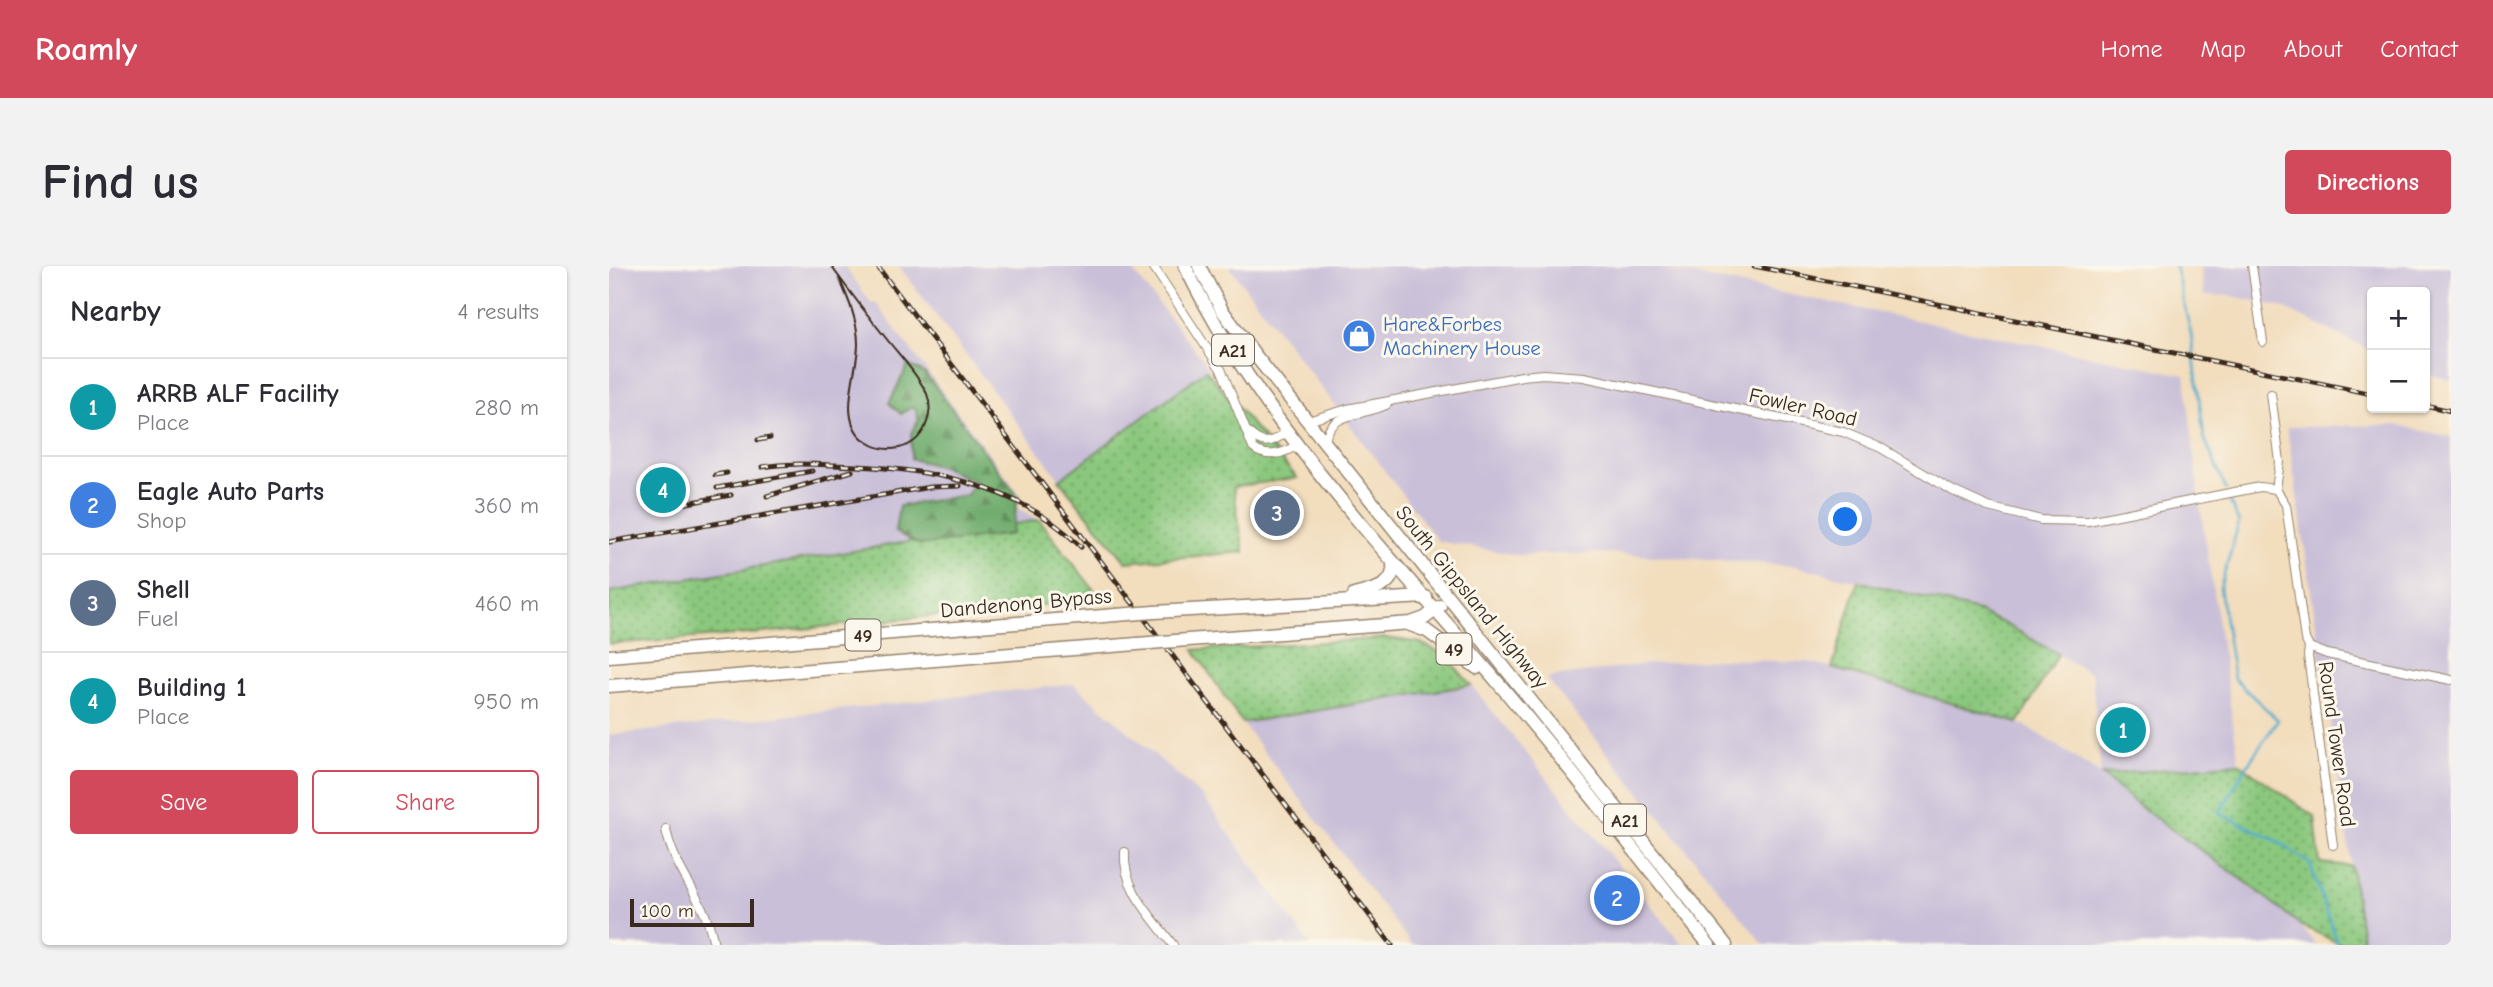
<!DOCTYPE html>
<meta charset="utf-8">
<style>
:root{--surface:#fff;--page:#f2f2f3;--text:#2b2b33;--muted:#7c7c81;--line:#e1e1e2;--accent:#d1495b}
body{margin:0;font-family:"Comic Neue",sans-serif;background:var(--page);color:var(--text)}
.controls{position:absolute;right:21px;top:21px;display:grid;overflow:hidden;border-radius:7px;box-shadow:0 2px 5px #0004}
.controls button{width:63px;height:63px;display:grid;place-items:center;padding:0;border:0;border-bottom:2px solid var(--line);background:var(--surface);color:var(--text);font:35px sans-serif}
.scale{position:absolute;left:21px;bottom:18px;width:124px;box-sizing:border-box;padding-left:7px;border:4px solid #3b2a1e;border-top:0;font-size:19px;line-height:24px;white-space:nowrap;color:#3b2a1e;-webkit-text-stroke:5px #fbf7ec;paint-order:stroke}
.you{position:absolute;left:1237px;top:254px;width:24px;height:24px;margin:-18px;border:5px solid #fff;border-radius:50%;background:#1a73e8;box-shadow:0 0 0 10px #1a73e833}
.badge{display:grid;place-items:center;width:46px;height:46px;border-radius:50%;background:var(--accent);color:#fff;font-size:23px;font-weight:700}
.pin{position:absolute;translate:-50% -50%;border:4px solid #fff;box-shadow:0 2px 7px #0006}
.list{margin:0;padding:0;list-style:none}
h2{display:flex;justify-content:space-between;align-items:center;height:91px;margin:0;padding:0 28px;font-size:30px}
h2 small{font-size:23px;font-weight:400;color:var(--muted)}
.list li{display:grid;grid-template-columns:46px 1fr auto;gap:21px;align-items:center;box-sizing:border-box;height:98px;padding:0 28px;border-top:2px solid var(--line)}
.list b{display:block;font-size:26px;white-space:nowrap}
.list p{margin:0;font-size:23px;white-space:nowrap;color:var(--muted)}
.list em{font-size:23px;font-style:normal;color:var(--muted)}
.actions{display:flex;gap:14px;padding:21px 28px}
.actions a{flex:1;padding:16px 0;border:2px solid var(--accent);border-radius:7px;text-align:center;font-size:24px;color:var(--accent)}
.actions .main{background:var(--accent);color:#fff}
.map{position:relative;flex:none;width:1842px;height:679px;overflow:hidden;border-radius:7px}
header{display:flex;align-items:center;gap:42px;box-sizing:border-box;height:98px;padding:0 35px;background:var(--accent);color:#fff}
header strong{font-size:33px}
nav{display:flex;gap:38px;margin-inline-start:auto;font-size:24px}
.intro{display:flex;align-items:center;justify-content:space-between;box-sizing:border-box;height:168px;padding:0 42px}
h1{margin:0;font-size:49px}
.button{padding:18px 32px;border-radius:7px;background:var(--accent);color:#fff;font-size:24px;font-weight:700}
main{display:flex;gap:42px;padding:0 42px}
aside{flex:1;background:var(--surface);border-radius:7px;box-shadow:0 2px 5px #0004}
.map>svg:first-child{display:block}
.industrial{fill:#c9bfd8}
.grass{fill:url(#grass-dots);stroke:#63794e;stroke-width:2}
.forest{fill:url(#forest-firs);stroke:#566b46;stroke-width:2}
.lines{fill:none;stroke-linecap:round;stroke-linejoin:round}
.stream{stroke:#50acce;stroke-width:2.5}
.minor-casing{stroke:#96846e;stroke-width:10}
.trunk-casing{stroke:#96846e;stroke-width:15}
.minor{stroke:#fff;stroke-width:8}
.trunk{stroke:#fff;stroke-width:12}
.tram{stroke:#3b2a1e;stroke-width:2}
.rail-casing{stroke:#3b2a1e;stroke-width:5}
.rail{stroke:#fbf7ec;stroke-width:2.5;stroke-dasharray:8;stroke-linecap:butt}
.trunk-bridge-casing{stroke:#96846e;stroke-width:15;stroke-linecap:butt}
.trunk-bridge{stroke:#fff;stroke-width:12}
.labels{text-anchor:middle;stroke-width:6;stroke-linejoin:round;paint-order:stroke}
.shield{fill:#fbf7ec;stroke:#75685c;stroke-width:2}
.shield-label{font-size:19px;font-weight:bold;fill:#3b2a1e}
.shop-label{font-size:21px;fill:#366cbe;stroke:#fbf7ec;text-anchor:start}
.street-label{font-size:21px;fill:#3b2a1e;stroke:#fbf7ec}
</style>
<header>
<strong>Roamly</strong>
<nav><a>Home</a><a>Map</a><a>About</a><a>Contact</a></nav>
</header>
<div class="intro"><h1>Find us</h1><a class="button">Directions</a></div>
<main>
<aside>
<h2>Nearby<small>4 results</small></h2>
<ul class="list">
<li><span class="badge" style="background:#0f9aa8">1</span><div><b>ARRB ALF Facility</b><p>Place</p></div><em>280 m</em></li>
<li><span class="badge" style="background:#3f7fe0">2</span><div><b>Eagle Auto Parts</b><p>Shop</p></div><em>360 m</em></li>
<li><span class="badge" style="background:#5c6f8a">3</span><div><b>Shell</b><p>Fuel</p></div><em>460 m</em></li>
<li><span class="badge" style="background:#0f9aa8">4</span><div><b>Building 1</b><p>Place</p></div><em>950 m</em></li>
</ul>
<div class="actions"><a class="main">Save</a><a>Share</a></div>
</aside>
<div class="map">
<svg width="1842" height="679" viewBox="0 0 1842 679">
<defs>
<pattern id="grass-dots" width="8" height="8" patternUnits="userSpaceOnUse" patternTransform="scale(1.75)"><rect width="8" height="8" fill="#8bc87e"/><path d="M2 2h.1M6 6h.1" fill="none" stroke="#73a367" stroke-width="1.8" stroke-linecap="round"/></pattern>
<pattern id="forest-firs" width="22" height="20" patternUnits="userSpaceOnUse" patternTransform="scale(1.75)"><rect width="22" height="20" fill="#70ac6d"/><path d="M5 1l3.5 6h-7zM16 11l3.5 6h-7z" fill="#5d8c59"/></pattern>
</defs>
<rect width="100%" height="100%" fill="#fbf7ec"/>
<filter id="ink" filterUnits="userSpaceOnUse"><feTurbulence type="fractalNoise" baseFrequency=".0143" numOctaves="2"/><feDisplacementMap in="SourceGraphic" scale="14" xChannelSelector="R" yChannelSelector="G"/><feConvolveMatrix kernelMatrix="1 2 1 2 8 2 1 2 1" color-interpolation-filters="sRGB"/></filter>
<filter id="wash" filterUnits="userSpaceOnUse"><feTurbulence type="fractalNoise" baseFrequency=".00686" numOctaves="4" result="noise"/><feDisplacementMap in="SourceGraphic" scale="28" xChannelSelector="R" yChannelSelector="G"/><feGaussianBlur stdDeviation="1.57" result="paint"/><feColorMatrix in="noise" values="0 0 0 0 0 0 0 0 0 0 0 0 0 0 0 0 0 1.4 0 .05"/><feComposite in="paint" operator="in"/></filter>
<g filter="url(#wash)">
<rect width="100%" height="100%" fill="#f2ddbd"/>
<g class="industrial">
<polygon points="0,0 235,0 263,38 266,36 413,232 408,242 430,254 0,326"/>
<polygon points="290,0 520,0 601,103 452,215"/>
<polygon points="620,0 1041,0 1576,109 1589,225 1630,497 1494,509 1691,659 1707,679 1155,679 937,412 1039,398 1110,393 1200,396 1251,409 1415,459 1492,508 1483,408 1396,358 1365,344 1186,300 1004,287 907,289 829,275"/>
<polygon points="1592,0 1842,0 1842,114 1816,108 1816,26 1763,26 1763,85 1672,41 1624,30 1595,29"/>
<polygon points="1787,159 1842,171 1842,679 1754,679 1678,161"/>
<polygon points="465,418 593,530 701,679 0,679 0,469"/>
<polygon points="862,419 1074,679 803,679 633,457"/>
</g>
<g class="grass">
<polygon points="597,104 688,212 624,221 635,286 517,296 450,214"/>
<polygon points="430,254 492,333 153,367 0,378 0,326"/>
<polygon points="1249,315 1365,344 1396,358 1449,388 1409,457 1223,402"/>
<polygon points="778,372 812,377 836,389 862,419 633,457 585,384"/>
<polygon points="1630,497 1706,551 1711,597 1742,600 1754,679 1734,679 1691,659 1641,619 1534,543 1493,509"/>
</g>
<polygon class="forest" points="299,99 317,108 409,230 403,268 311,279 286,266 290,240 358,229 366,215 334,201 302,193 302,167 310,154 305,140 292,148 280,137"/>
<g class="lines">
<g class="stream">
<polyline points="1566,0 1582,68 1595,171 1617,224"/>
<polyline points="1619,231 1630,257 1611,322 1625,413 1669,454 1639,498 1610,547 1670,576 1701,598 1729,679"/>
</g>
</g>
</g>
<g filter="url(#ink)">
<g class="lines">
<defs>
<g id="minor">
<path d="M544 0 613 105 644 182C657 193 676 188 689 178"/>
<polyline points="1643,0 1654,76"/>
<polyline points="1662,128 1671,196 1667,223"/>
<polyline points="699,155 738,143 913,110 934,108 975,111 1234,166 1272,182 1344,225 1379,241 1432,254 1479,255 1651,221 1667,223"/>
<path d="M639 166C654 181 663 177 679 165"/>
<path d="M716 176C720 145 755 150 777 139"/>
<polyline points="1667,223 1677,239 1696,373 1700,381"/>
<polyline points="1700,381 1699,390 1724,579"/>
<polyline points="1700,381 1718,388 1842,414"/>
<path d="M57 563C65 606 98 634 105 679"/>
<path d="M516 586C513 622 543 651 564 679"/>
</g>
<g id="trunk">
<path d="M576 0C652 158 779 287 891 419 963 504 1031 592 1100 679"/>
<polyline points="590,0 613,44 646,89 1117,679"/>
<path d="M745 329C764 324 787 321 784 297"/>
<polyline points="545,346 817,331"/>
<polyline points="799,358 818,365 868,402"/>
<polyline points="566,375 802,357 816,352 831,340"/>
<polyline points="0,390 507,349"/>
<polyline points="0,420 528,378"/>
</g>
</defs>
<use href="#minor" class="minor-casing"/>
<use href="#trunk" class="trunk-casing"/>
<use href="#minor" class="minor"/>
<use href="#trunk" class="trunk"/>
<path class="tram" d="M222 0C241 26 260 51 280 76 293 92 309 109 318 128 322 138 321 149 317 159 312 171 304 179 290 182 279 184 269 183 260 177 225 157 249 109 249 78 249 55 239 32 230 12"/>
<defs>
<g id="rail">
<polyline points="268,0 783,679"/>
<polyline points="1145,0 1763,128"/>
<polyline points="1816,139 1842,145"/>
<polyline points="149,174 161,172"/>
<path d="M153 201C176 197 199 198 223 199 312 201 406 215 472 281"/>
<polyline points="106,209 118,207"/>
<polyline points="108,222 203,205"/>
<polyline points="158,230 243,205"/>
<polyline points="73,238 122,229"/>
<polyline points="0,276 321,221 351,220"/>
</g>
</defs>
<use href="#rail" class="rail-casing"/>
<use href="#rail" class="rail"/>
<defs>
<g id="trunk-bridge">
<polyline points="507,349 545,346"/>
<polyline points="528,378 566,375"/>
</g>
</defs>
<use href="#trunk-bridge" class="trunk-bridge-casing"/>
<use href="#trunk-bridge" class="trunk-bridge"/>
</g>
</g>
<defs>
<symbol id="shop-disc" viewBox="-11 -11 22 22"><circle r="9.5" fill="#3f7fe0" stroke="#fbf7ec"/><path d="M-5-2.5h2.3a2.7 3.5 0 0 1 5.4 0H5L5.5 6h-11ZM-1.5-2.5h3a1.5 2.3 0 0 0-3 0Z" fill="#fff"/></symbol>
</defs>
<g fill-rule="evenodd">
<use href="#shop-disc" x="731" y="51" width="38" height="38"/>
</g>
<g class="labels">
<g class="shield">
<rect x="603" y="68.5" width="42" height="31" rx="5"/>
<rect x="236.5" y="353.5" width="35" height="31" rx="5"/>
<rect x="827.5" y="367.5" width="35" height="31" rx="5"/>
<rect x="995" y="538.5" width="42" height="31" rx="5"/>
</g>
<g class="shield-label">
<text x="624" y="91">A21</text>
<text x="254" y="376">49</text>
<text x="845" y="390">49</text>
<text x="1016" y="561">A21</text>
</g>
<g class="shop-label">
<text x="774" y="65">Hare&amp;Forbes<tspan x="774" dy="24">Machinery House</tspan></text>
</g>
<g class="street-label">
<text transform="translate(1194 141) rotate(13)" y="7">Fowler Road</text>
<text transform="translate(863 331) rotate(51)" y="7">South Gippsland Highway</text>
<text transform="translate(417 337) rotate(-5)" y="7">Dandenong Bypass</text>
<text transform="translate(1728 478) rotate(82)" y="7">Round Tower Road</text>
</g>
</g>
</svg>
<div class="controls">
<button>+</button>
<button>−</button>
</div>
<div class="scale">100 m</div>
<div class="you"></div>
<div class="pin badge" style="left:1514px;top:464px;background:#0f9aa8">1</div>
<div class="pin badge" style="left:1008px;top:632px;background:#3f7fe0">2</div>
<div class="pin badge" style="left:668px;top:247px;background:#5c6f8a">3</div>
<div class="pin badge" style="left:54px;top:224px;background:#0f9aa8">4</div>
</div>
</main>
